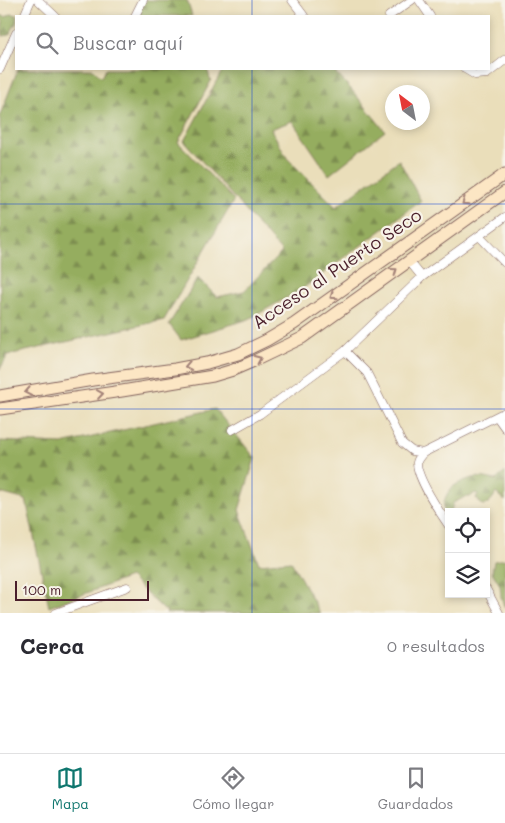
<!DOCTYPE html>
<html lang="es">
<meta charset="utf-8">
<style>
:root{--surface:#fff;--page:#f2f2f3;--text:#2b2b33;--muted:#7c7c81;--line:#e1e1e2;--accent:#0f766e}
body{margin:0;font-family:Mali,sans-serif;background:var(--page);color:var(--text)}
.controls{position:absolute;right:15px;bottom:15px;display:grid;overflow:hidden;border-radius:0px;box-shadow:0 2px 8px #0003}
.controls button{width:45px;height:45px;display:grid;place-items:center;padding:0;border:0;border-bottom:1px solid var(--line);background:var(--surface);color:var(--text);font:25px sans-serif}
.compass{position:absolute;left:385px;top:85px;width:45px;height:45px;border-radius:50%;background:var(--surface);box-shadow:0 2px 8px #0003;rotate:328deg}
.scale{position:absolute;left:15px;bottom:12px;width:134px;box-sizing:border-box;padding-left:5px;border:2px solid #4a1f2b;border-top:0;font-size:14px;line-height:18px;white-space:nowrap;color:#4a1f2b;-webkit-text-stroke:4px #f7f3e8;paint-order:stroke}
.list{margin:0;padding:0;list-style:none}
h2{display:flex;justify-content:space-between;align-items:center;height:65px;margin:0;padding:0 20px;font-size:21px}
h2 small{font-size:16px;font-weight:400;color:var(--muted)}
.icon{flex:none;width:28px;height:28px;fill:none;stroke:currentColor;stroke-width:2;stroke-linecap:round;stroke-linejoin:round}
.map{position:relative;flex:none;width:505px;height:613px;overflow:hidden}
.search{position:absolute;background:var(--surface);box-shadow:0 2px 8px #0003;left:15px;right:15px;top:15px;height:55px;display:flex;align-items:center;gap:12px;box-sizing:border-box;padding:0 18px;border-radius:0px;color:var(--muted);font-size:19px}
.sheet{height:140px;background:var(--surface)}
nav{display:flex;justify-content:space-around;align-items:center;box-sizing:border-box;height:70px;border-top:1px solid var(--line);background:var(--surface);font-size:14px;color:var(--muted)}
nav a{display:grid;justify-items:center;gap:2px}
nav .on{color:var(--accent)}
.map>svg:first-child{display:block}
.forest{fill:url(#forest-firs);stroke:#706645}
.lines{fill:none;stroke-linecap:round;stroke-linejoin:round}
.street-casing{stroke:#82625d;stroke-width:9}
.secondary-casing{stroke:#82625d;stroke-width:13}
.street{stroke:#fff;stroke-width:8}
.secondary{stroke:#fce6c4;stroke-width:11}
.oneway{stroke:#a38278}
.grid{fill:none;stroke:#1d4ed8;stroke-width:1;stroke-opacity:0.55}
.labels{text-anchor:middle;stroke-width:4.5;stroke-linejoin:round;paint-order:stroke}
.street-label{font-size:18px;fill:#4a1f2b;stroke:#f7f3e8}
</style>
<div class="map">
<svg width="505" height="613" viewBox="0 0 505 613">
<defs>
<pattern id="forest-firs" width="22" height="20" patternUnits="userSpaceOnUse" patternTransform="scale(1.25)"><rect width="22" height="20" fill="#95ad5f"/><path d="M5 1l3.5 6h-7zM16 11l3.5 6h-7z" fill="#7c8c4f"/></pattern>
</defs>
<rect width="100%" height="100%" fill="#f7f3e8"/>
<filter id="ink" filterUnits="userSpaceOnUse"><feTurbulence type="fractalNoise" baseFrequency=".02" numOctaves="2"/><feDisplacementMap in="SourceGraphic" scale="10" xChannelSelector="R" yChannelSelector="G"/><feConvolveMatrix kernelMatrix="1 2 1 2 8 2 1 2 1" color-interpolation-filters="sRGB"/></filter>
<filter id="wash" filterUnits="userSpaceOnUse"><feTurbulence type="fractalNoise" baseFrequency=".0096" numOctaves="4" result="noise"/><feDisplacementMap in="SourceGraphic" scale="20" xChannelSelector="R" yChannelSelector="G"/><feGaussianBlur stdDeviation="1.12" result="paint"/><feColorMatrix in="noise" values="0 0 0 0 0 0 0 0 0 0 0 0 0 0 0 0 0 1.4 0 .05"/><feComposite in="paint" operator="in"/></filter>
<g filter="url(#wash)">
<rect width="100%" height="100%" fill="#eadeba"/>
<g class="forest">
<polygon points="145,0 187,0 192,16 136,16"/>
<polygon points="11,14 17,15 16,23 9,35 3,36 2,31 3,21 0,18 0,15 6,17"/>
<polygon points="18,69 93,69 101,77 106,69 207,69 211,81 178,142 234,200 164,320 8,355 0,369 0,115"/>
<polygon points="223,69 332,69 351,89 385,131 329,175 292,121 271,129 287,158 336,207 399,160 421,201 302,289 249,319 181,340 169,324 198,278 217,297 244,291 282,252 184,141"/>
<polygon points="215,409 255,458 239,510 259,564 291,561 320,613 244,613 237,612 237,613 166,613 167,610 164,610 130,577 49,607 26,500 0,493 0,441 62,444"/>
<path d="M505 472V501L496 493C493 498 489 505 482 505L476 498 478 494 475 493 470 497H465L453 503 451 512H449V516L446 517C441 509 444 498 449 491 452 485 467 479 473 478 480 476 489 479 496 480Z"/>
<polygon points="505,559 505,608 501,597 500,585 492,572 494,561"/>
</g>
</g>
<g filter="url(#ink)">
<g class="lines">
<defs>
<g id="street">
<polyline points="38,0 55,16"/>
<polyline points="292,0 304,16"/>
<polyline points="419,0 430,16"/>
<polyline points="24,16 31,0"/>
<polyline points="135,16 143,0"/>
<polyline points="389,16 412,0"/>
<polyline points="0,69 16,33"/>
<polyline points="465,69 475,75 487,74 505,60"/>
<polyline points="479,236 505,263"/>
<polyline points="409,261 422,277"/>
<polyline points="345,351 367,373 402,443 412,451 423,453 505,412"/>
<polyline points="497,417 505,428"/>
<polyline points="232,430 260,414 345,351 422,277 505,217"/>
<path d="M423 453C420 457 417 459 417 463 417 478 440 513 449 526"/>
<polyline points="486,589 499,613"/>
<polyline points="56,613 127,587"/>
</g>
<g id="secondary">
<polyline points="0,396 93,380 175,369 207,363 238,354 267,340 294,324 505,174"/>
<polyline points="0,409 122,391 213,376 233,370 254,361 302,338 505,192"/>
</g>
</defs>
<use href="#street" class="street-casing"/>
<use href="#secondary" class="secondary-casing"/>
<use href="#street" class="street"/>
<use href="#secondary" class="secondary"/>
</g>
<defs><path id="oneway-chevron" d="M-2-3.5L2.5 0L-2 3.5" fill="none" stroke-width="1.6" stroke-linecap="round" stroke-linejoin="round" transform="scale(1.25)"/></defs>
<g class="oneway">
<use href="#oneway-chevron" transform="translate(465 202) rotate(145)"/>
<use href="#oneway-chevron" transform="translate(394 271) rotate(-36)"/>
<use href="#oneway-chevron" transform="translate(333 296) rotate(145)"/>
<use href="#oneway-chevron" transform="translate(258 359) rotate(-25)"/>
<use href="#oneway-chevron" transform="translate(188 366) rotate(169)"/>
<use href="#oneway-chevron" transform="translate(28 392) rotate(169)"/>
<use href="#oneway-chevron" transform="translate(100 394) rotate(-8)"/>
</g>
</g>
<path class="grid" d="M252 0V16M252 69V613M0 204H505M0 409H505"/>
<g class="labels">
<g class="street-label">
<text transform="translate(337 269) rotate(-34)" y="6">Acceso al Puerto Seco</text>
</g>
</g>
</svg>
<div class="controls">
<button><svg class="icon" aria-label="locate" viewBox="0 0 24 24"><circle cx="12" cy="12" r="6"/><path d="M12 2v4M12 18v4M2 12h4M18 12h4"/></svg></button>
<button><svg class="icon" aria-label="layers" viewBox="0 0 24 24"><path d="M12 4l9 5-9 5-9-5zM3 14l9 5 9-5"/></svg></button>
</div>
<svg class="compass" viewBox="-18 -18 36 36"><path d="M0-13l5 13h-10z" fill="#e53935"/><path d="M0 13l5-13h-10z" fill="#7c7c81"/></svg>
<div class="scale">100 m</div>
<div class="search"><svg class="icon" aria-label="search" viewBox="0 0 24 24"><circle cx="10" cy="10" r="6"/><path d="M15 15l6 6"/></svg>Buscar aquí</div>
</div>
<section class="sheet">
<h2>Cerca<small>0 resultados</small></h2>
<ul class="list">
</ul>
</section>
<nav>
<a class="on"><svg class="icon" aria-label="map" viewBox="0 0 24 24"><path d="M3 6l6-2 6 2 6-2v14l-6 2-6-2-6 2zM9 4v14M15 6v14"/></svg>Mapa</a>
<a><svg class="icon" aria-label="directions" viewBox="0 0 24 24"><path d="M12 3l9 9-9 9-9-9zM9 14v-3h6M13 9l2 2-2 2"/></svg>Cómo llegar</a>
<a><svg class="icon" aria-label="saved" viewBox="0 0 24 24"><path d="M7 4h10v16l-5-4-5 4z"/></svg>Guardados</a>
</nav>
